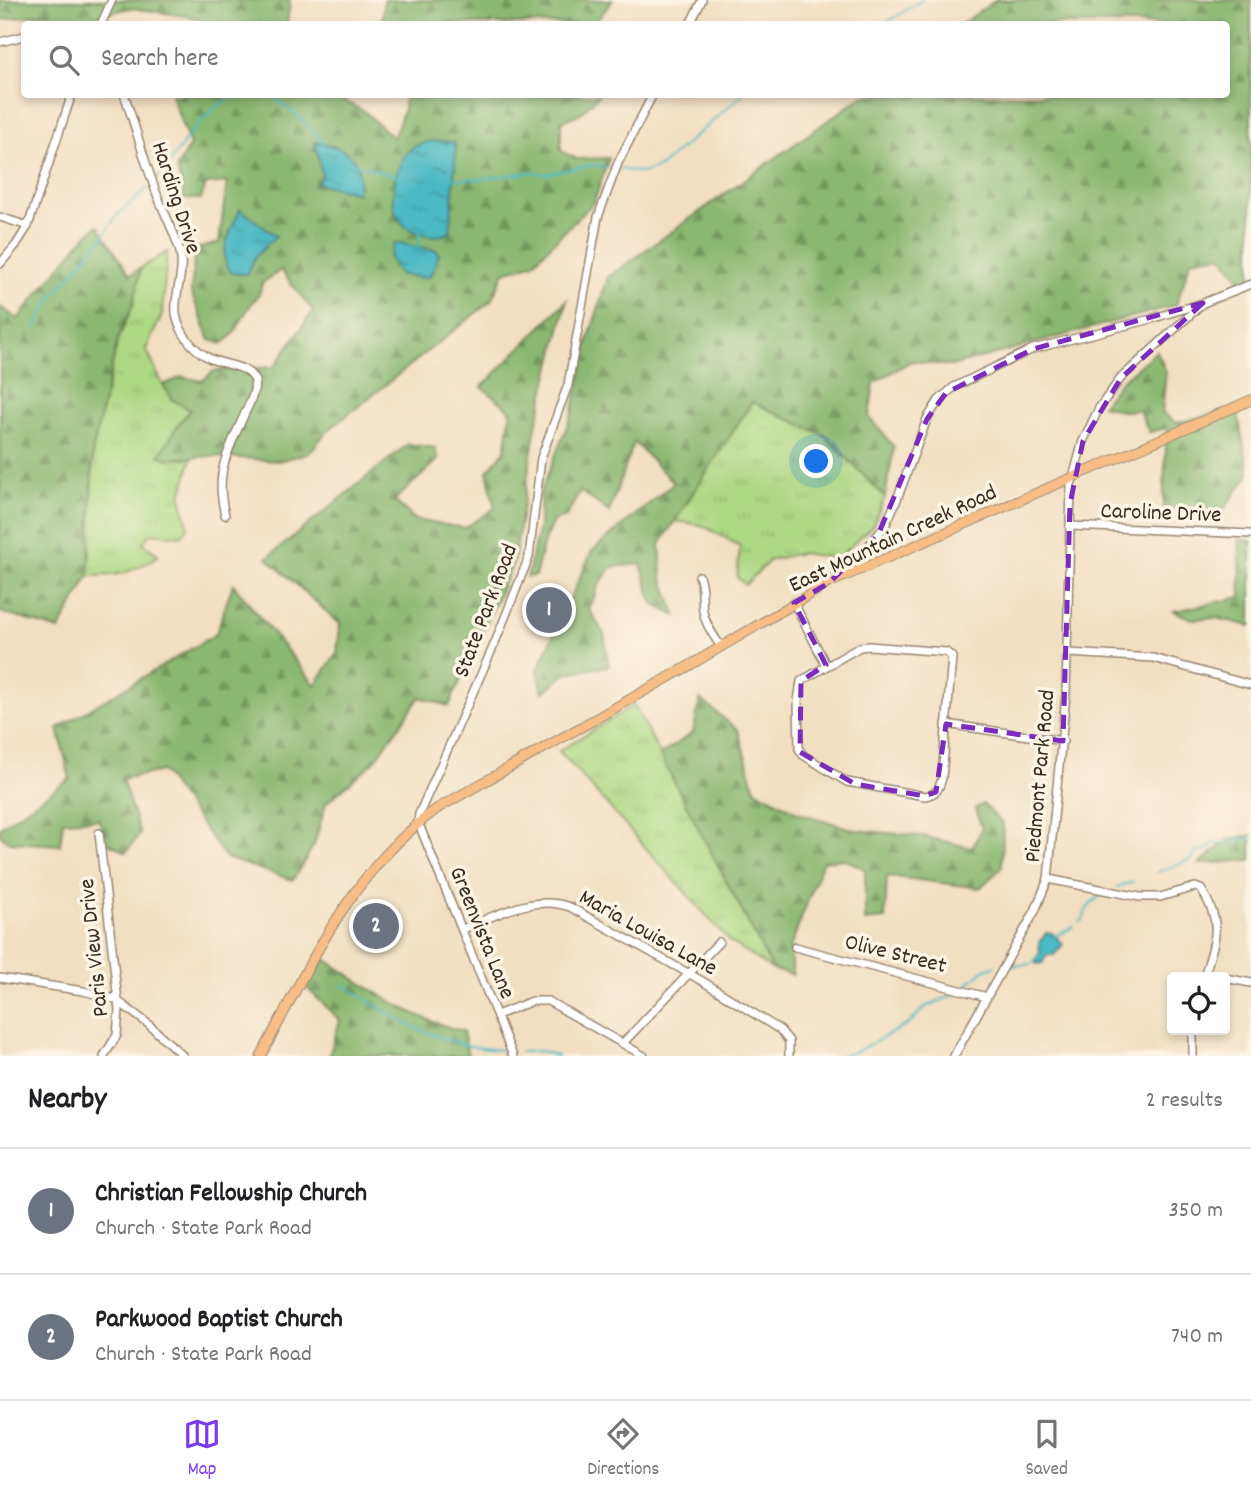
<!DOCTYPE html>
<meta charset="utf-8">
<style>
:root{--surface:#fff;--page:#f2f2f2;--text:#202124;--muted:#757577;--line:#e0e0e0;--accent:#7c3aed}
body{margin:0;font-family:Dekko,sans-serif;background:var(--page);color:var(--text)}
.controls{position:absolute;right:21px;bottom:21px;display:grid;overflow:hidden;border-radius:7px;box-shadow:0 4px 10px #0003}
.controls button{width:63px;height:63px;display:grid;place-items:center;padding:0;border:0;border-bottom:2px solid var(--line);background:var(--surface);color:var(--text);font:35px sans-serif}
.you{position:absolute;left:817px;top:462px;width:24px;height:24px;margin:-18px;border:5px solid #fff;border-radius:50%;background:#1a73e8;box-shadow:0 0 0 10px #1a73e833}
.badge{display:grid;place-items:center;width:46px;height:46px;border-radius:50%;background:var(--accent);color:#fff;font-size:23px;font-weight:700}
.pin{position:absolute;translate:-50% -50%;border:4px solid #fff;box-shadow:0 2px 7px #0006}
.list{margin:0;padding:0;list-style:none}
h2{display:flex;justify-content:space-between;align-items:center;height:91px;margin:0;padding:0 28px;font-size:30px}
h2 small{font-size:23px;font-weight:400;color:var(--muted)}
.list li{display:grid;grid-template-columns:46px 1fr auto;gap:21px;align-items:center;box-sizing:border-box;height:126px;padding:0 28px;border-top:2px solid var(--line)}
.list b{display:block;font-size:26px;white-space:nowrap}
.list p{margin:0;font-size:23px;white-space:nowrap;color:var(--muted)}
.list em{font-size:23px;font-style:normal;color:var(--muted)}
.icon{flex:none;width:38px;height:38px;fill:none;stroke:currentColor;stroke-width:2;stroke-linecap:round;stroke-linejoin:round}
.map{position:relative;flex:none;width:1251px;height:1056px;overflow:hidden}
.search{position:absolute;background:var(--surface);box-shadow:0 4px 10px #0003;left:21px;right:21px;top:21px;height:77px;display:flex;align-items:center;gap:18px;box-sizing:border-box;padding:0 24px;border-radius:7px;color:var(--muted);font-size:26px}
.sheet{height:343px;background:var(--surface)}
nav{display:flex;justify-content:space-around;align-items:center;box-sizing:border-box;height:98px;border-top:2px solid var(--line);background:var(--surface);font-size:19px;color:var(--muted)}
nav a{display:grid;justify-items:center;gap:4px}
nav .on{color:var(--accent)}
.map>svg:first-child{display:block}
.grass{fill:url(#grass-tufts);stroke:#748151;stroke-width:2}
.forest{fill:url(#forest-firs);stroke:#627148;stroke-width:2}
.water{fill:url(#water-ripples);stroke:#447271;stroke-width:2}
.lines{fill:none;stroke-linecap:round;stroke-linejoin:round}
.stream{stroke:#4cbac4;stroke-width:2}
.minor-casing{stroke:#968470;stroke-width:10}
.major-casing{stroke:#968470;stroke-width:11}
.minor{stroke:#fff;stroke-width:7}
.major{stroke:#f6be86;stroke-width:9}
.marked{fill:none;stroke:#7b2cbf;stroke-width:5;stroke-dasharray:14 9;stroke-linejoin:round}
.labels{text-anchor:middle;stroke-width:7;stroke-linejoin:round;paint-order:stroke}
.street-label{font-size:23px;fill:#3b2a1e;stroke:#fcf5e5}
</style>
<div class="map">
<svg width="1251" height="1056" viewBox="0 0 1251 1056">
<defs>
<pattern id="grass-tufts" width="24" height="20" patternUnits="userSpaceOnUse" patternTransform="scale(1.75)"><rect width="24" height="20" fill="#add884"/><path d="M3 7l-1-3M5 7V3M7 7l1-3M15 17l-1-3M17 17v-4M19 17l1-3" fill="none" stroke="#96ba72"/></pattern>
<pattern id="forest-firs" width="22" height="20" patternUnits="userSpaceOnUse" patternTransform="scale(1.75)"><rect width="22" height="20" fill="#8ab872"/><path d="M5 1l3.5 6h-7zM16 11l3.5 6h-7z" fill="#72965d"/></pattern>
<pattern id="water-ripples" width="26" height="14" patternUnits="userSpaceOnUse" patternTransform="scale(1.75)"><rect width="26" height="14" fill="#4cbac4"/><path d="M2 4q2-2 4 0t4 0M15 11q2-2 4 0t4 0" fill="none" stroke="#40979f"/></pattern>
</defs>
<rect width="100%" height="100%" fill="#fcf5e5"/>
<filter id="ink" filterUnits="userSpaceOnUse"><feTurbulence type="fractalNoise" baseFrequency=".0143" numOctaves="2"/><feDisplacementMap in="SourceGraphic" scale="14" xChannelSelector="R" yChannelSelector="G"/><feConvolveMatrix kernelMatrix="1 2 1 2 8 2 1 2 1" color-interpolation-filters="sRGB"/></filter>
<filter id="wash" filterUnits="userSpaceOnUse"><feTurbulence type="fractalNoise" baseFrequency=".00686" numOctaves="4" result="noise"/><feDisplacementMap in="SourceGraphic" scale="28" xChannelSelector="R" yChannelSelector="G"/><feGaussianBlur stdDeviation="1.57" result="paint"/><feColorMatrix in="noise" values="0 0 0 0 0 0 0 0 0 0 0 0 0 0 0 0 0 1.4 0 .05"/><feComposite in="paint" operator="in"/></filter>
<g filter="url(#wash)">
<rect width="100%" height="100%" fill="#f2dfc1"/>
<g class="grass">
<path d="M167 252 162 315 146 349C160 378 162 393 191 410L180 422 160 456 169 459 192 458 181 496 188 528 181 536 151 533 143 543 159 555C133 573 120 576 89 576L93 449 118 339 133 305 141 268Z"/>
<polygon points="752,401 824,435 885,497 873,525 837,559 802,553 770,560 745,585 737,577 740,546 702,525 675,521"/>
<polygon points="634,705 773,970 729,941 559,751"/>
</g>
<g class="forest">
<polygon points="0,0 290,0 287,24 200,24 199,18 130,8 92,17 88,24 61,24 48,13 1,20"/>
<polygon points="384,0 613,0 594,24 382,24"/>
<polygon points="996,0 1251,0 1251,279 1242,282 1222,255 1191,260 1176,305 951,366 911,361 874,383 869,417 894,447 885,497 824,435 752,402 660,544 662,577 676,616 653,604 641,564 612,567 600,583 589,609 604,634 609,666 567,673 543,693 538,669 592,551 674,483 634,442 609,512 580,491 566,517 553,521 544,541 535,576 527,577 539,527 541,491 572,414 588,341 608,277 864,95 1226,94 1226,24 962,24"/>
<path d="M171 95H332L364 111 393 138 404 109V95H599L581 113 561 122V151L577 159 609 158 594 202 532 264 504 272 491 301 326 432 309 453 278 461 212 456 169 459 159 456 180 422 190 410 173 400 163 385 182 377 202 381 214 371 274 367 313 311 281 270 262 283C260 299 253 299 246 312 238 326 236 335 222 344L210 340 191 292 195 249 219 243 227 182 206 184 201 199H184L177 167 190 145Z"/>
<polygon points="98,225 130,275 141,268 133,305 118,339 93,449 89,576 59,630 0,612 0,307 18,319 81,241"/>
<polygon points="567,300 535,431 514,561 449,706 420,697 374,762 326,803 314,845 293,880 226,858 162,771 122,779 140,834 126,852 104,841 99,819 63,821 60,845 9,842 0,834 0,827 70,779 58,728 216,634 233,584 315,685 337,653 340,624 267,558 408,444 435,448 438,460 394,501 416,520 465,528 495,508 487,471 505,451 511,411 482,387"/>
<polygon points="1157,351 1166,372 1162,412 1176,423 1237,408 1249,474 1222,512 1163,507 1167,428 1149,432 1139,410 1122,411 1102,405 1119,383"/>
<polygon points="1239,540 1251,541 1251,626 1216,618 1192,619 1174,611 1241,597"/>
<polygon points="700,699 738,730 755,789 797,812 855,830 922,836 972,848 982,828 975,809 983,804 1003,824 1002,867 980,888 887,876 885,919 865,921 865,869 844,859 823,861 790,948 793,975 773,970 660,755 693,733"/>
<polygon points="1251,835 1251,860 1199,864 1228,840"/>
<path d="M325 959C369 988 411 1019 463 1031L468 1056H329L340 1020 307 988Z"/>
</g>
<g class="water">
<path d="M431 141 454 142 456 149 450 233C432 241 402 232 395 211 390 193 396 161 411 149 416 144 424 143 431 141Z"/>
<path d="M315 142C346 147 365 158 357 193L317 183 322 175Z"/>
<path d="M240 209 276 236 255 257 247 274 232 273C214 255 233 229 240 209Z"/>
<polygon points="400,243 437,251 439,255 430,276 423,278 399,274 390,259 394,244"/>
<polygon points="1046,933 1052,933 1063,944 1054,955 1047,955 1042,963 1037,964 1035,961 1040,952 1039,944"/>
</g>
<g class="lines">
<g class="stream">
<polyline points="884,24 922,0"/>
<polyline points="263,94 263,95"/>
<polyline points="273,97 298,116 324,143"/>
<polyline points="354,164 396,176"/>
<polyline points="620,169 644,173 661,166 743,94"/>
<polyline points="454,179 480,179 532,172 546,174 592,165 609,168"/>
<path d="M156 180C181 150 201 108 239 94"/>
<polyline points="418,247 420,233"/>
<polyline points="35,329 53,296 101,240 116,216 150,187"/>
<path d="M1158 872 1192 859 1195 853 1206 850 1213 843C1228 846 1233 836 1251 839"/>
<polyline points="1117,887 1133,882"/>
<path d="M1080 922 1083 920C1085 908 1094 899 1106 893"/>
<polyline points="1053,937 1073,927"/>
<polyline points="1009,966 1032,964 1040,954"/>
<path d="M343 984C390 1017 442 1047 501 1050"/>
<polyline points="966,986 983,970 995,966"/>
<polyline points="520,1052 541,1051 557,1056"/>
<polyline points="842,1056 857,1051 909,1024 925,1007 956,994"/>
</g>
</g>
</g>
<g filter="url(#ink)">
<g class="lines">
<defs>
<g id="minor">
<polyline points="101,24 112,0"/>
<polyline points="690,24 702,0"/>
<polyline points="0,42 24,36"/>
<path d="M124 94C136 128 145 164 158 197 165 215 175 233 180 252 186 278 168 303 180 327 186 340 196 351 209 358 224 366 248 364 255 381 255 393 250 403 245 413 228 452 214 471 225 515"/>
<polyline points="0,217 28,226"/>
<polyline points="0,264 16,245 28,226 72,94"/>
<polyline points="1070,526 1251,534"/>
<path d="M699 576C704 589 701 598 703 611 705 624 714 636 721 647"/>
<polyline points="832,580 871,543 885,526 896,502 927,419 939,400 954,387 1033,349 1151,319 1203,303 1251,284"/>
<polyline points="794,603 826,665"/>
<path d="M869 646 946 652 952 657 942 778C939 789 937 794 925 796L847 782 803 755 799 749 798 701 801 681 860 647Z"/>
<polyline points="1068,653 1153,658 1251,685"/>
<polyline points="946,724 1063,741"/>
<polyline points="99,833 119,1010 117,1035 104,1056"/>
<path d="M1048 879 1140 897H1160L1195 887 1201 889C1224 925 1215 939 1204 977"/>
<path d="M463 929C496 915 534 894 570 907L702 981 780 1030 789 1041V1056"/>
<polyline points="795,947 987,997"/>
<polyline points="1205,974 1219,977"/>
<polyline points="0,978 83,991 115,999 147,1023 183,1056"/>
<polyline points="1225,978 1251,983"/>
<polyline points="497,1015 532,1001 548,1001 644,1056"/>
<polyline points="1193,1030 1193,1056"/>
<polyline points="623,1043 719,942"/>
<polyline points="513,1056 418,822 419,814 494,645 529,557 541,458 568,385 598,217 618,163 653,94"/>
<polyline points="954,1056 1035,911 1048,879 1066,695 1071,485 1083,441 1099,408 1121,378 1203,303"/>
</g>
<path id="major" d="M261 1056C311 963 350 872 438 808L687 667 829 583 1251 400"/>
</defs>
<use href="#minor" class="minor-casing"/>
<use href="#major" class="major-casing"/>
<use href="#minor" class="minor"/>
<use href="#major" class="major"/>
</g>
</g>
<path class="marked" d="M1203 303 1121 378 1083 441 1070 504 1063 741 946 724 936 792 925 796 855 784 800 752 801 681 826 665 794 603 829 583 878 535 927 419 946 393 1033 349Z"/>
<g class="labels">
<g class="street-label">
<text transform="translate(178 197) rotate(72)" y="8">Harding Drive</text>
<text transform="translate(1161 511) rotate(2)" y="8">Caroline Drive</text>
<text transform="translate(892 537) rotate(-25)" y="8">East Mountain Creek Road</text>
<text transform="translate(484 610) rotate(-69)" y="8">State Park Road</text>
<text transform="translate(1038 776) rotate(-85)" y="8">Piedmont Park Road</text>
<text transform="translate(649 931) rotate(29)" y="8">Maria Louisa Lane</text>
<text transform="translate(484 932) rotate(68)" y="8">Greenvista Lane</text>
<text transform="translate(92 948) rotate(-96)" y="8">Paris View Drive</text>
<text transform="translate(896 952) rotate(14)" y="8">Olive Street</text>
</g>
</g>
</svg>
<div class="controls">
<button><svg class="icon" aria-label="locate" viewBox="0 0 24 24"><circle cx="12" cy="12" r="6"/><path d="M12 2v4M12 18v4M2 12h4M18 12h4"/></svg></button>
</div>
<div class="you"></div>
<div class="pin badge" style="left:549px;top:610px;background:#6b7280">1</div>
<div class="pin badge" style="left:376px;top:926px;background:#6b7280">2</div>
<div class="search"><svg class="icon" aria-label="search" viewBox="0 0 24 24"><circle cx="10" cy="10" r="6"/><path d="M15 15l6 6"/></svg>Search here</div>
</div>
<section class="sheet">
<h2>Nearby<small>2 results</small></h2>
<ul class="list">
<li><span class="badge" style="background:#6b7280">1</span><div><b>Christian Fellowship Church</b><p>Church · State Park Road</p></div><em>350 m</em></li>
<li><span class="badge" style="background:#6b7280">2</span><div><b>Parkwood Baptist Church</b><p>Church · State Park Road</p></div><em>740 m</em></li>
</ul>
</section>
<nav>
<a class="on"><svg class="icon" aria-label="map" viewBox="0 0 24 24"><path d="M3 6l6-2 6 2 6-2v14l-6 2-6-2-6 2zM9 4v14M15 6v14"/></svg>Map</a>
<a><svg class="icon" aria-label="directions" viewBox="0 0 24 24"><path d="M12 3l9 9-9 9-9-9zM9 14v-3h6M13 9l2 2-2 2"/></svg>Directions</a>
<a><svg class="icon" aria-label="saved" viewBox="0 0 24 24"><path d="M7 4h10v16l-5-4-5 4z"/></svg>Saved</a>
</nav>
